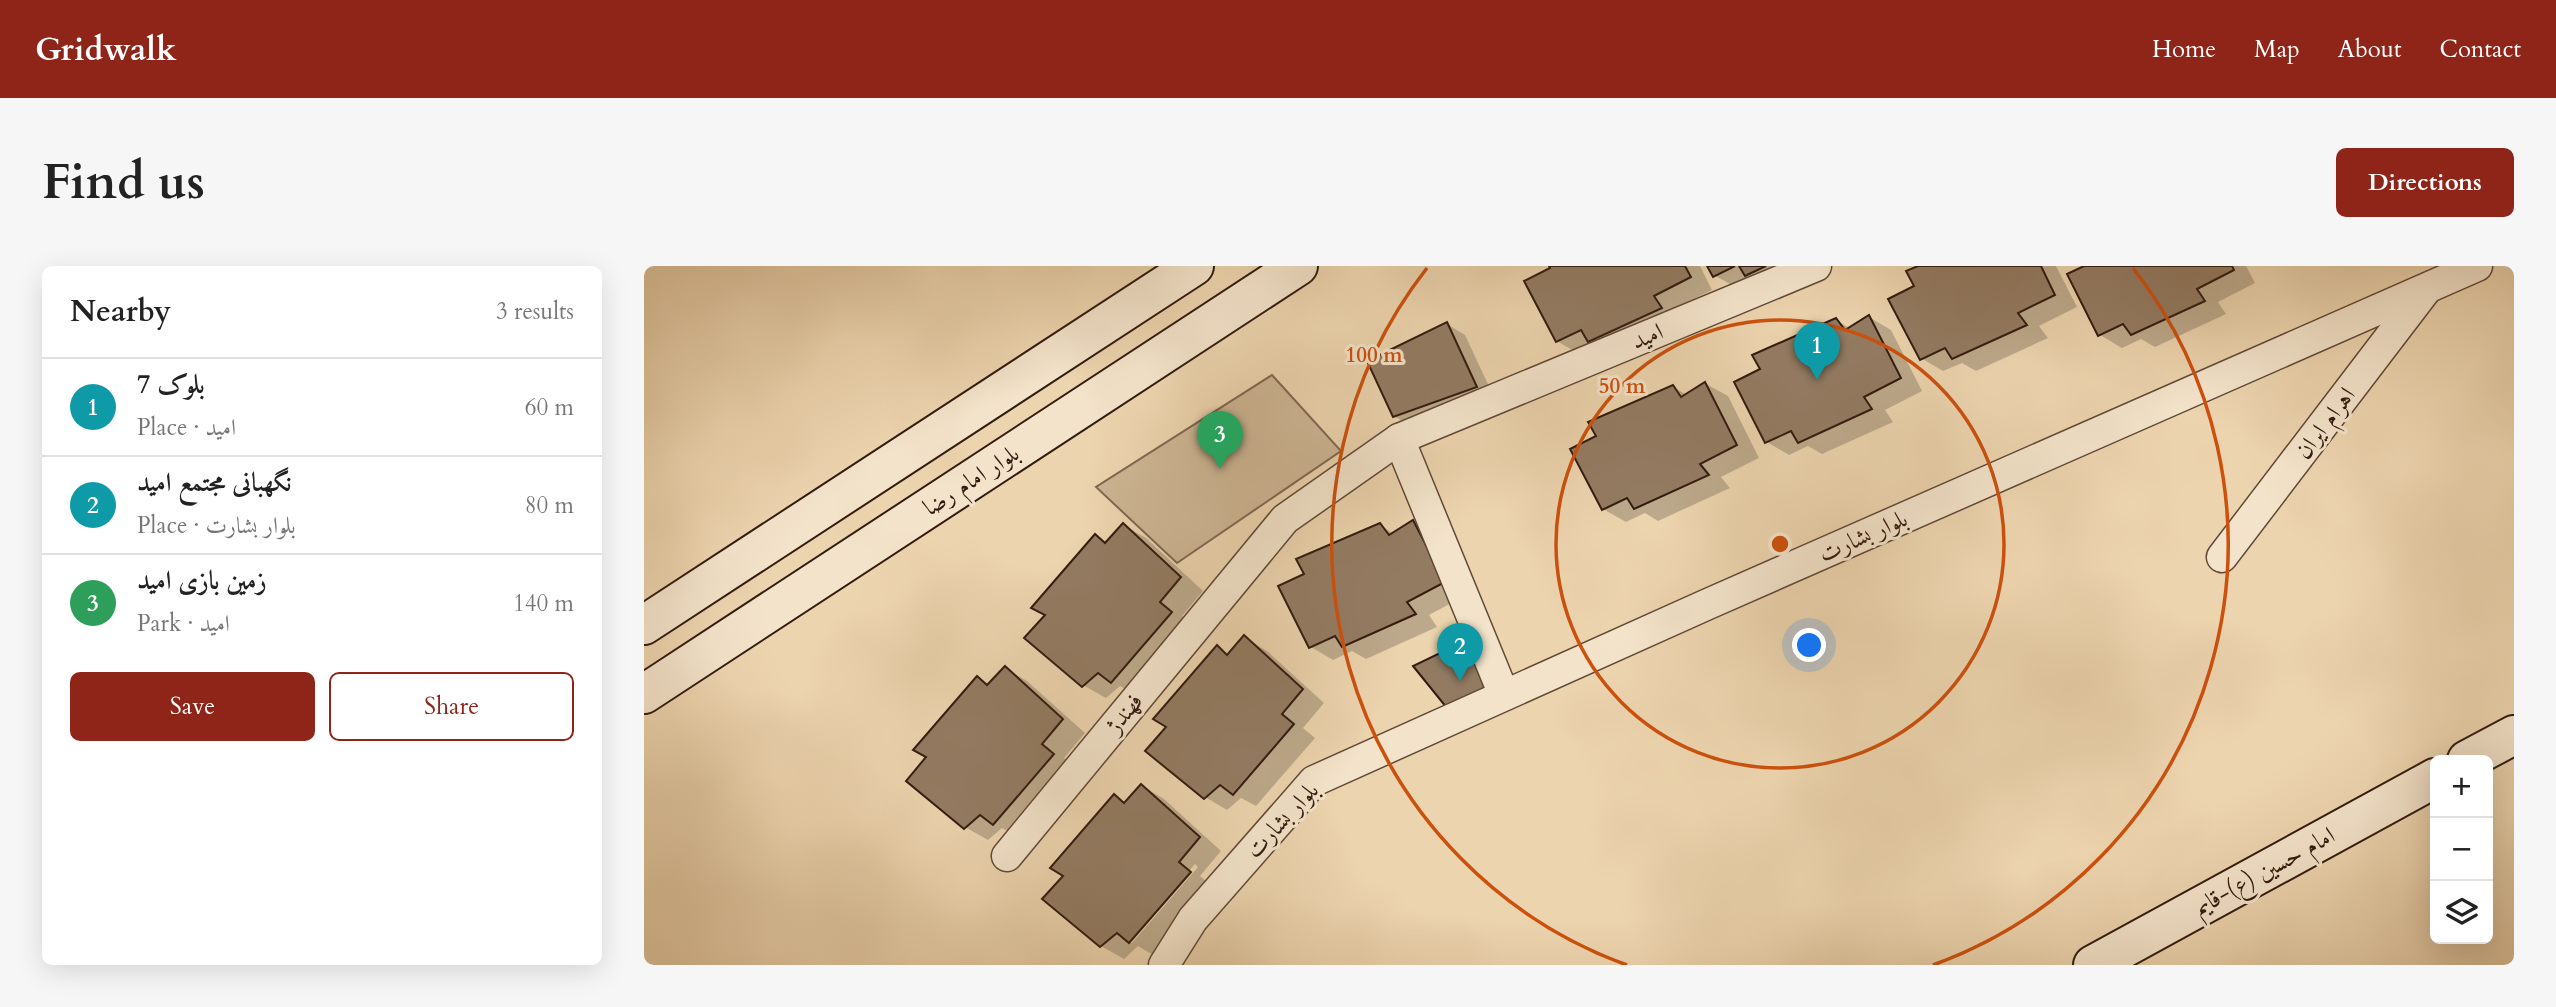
<!DOCTYPE html>
<meta charset="utf-8">
<style>
:root{--surface:#fff;--page:#f6f6f6;--text:#222;--muted:#767676;--line:#e0e0e0;--accent:#8f2418}
body{margin:0;font-family:Cardo,Amiri,serif;background:var(--page);color:var(--text)}
.controls{position:absolute;right:21px;bottom:21px;display:grid;overflow:hidden;border-radius:10px;box-shadow:0 7px 28px #0002}
.controls button{width:63px;height:63px;display:grid;place-items:center;padding:0;border:0;border-bottom:2px solid var(--line);background:var(--surface);color:var(--text);font:35px sans-serif}
.you{position:absolute;left:1166px;top:380px;width:24px;height:24px;margin:-18px;border:5px solid #fff;border-radius:50%;background:#1a73e8;box-shadow:0 0 0 10px #1a73e833}
.badge{display:grid;place-items:center;width:46px;height:46px;border-radius:50%;background:var(--accent);color:#fff;font-size:23px;font-weight:700}
.pin{position:absolute;translate:-50% -58px;filter:drop-shadow(0 2px 4px #0008)}
.pin::after{content:'';position:absolute;top:37px;width:24px;height:21px;background:inherit;clip-path:polygon(0 0,100% 0,50% 100%)}
.list{margin:0;padding:0;list-style:none}
h2{display:flex;justify-content:space-between;align-items:center;height:91px;margin:0;padding:0 28px;font-size:30px}
h2 small{font-size:23px;font-weight:400;color:var(--muted)}
.list li{display:grid;grid-template-columns:46px 1fr auto;gap:21px;align-items:center;box-sizing:border-box;height:98px;padding:0 28px;border-top:2px solid var(--line)}
.list b{display:block;font-size:26px;white-space:nowrap}
.list p{margin:0;font-size:23px;white-space:nowrap;color:var(--muted)}
.list em{font-size:23px;font-style:normal;color:var(--muted)}
.actions{display:flex;gap:14px;padding:21px 28px}
.actions a{flex:1;padding:16px 0;border:2px solid var(--accent);border-radius:10px;text-align:center;font-size:24px;color:var(--accent)}
.actions .main{background:var(--accent);color:#fff}
.icon{flex:none;width:38px;height:38px;fill:none;stroke:currentColor;stroke-width:2;stroke-linecap:round;stroke-linejoin:round}
.map{position:relative;flex:none;width:1870px;height:699px;overflow:hidden;border-radius:10px}
header{display:flex;align-items:center;gap:42px;box-sizing:border-box;height:98px;padding:0 35px;background:var(--accent);color:#fff}
header strong{font-size:33px}
nav{display:flex;gap:38px;margin-inline-start:auto;font-size:24px}
.intro{display:flex;align-items:center;justify-content:space-between;box-sizing:border-box;height:168px;padding:0 42px}
h1{margin:0;font-size:49px}
.button{padding:18px 32px;border-radius:10px;background:var(--accent);color:#fff;font-size:24px;font-weight:700}
main{display:flex;gap:42px;padding:0 42px}
aside{flex:1;background:var(--surface);border-radius:10px;box-shadow:0 7px 28px #0002}
.map>svg:first-child{display:block}
.green{fill:#cdb593;stroke:#806852;stroke-width:2}
.shadow{fill:#0003;fill-rule:evenodd}
.building{fill:#937b62;stroke:#331b10;stroke-width:2}
.lines{fill:none;stroke-linecap:round;stroke-linejoin:round}
.street-casing{stroke:#614938;stroke-width:33}
.secondary-casing{stroke:#331b10;stroke-width:42}
.street{stroke:#f3e3ca;stroke-width:30}
.secondary{stroke:#f3e3ca;stroke-width:38}
.ring{fill:none;stroke:#cd500d;stroke-width:3.5}
.labels{text-anchor:middle;stroke-width:6;stroke-linejoin:round;paint-order:stroke}
.street-label{font-size:24px;fill:#331b10;stroke:#f3e3ca}
.centre{fill:#cd500d;stroke:#f3e3ca;stroke-width:3.5}
.ring-label{font-size:21px;text-anchor:middle;font-weight:bold;fill:#cd500d;stroke:#f3e3ca;stroke-width:6;stroke-linejoin:round;paint-order:stroke}
</style>
<header>
<strong>Gridwalk</strong>
<nav><a>Home</a><a>Map</a><a>About</a><a>Contact</a></nav>
</header>
<div class="intro"><h1>Find us</h1><a class="button">Directions</a></div>
<main>
<aside>
<h2>Nearby<small>3 results</small></h2>
<ul class="list">
<li><span class="badge" style="background:#0f9aa8">1</span><div><b>بلوک 7</b><p>Place · امید</p></div><em>60 m</em></li>
<li><span class="badge" style="background:#0f9aa8">2</span><div><b>نگهبانی مجتمع امید</b><p>Place · بلوار بشارت</p></div><em>80 m</em></li>
<li><span class="badge" style="background:#2e9e5b">3</span><div><b>زمین بازی امید</b><p>Park · امید</p></div><em>140 m</em></li>
</ul>
<div class="actions"><a class="main">Save</a><a>Share</a></div>
</aside>
<div class="map">
<svg width="1870" height="699" viewBox="0 0 1870 699">
<rect width="100%" height="100%" fill="#ecd4ae"/>
<filter id="stains"><feTurbulence type="fractalNoise" baseFrequency=".00286" numOctaves="4"/><feColorMatrix values="0 0 0 0 .2 0 0 0 0 .09 0 0 0 0 .02 0 0 0 .5 -.17"/></filter>
<radialGradient id="worn" r=".72"><stop offset=".6" stop-color="#630" stop-opacity="0"/><stop offset="1" stop-color="#630" stop-opacity=".3"/></radialGradient>
<polygon class="green" points="628,109 697,185 533,297 452,221"/>
<g class="shadow">
<polygon points="907,0 1056,0 1068,24 935,88 913,75"/>
<polygon points="1065,0 1172,0 1093,22 1070,9"/>
<polygon points="1278,0 1412,0 1433,41 1395,60 1404,72 1332,105 1318,97 1299,105 1277,92 1272,20"/>
<polygon points="1444,0 1602,0 1611,17 1574,36 1582,48 1511,81 1497,73 1478,82 1456,69"/>
<polygon points="1225,51 1247,64 1278,125 1241,144 1249,156 1178,188 1164,180 1145,189 1123,176 1118,104 1192,54 1207,63"/>
<polygon points="803,58 821,69 850,131 768,161 750,150"/>
<polygon points="1062,118 1084,130 1115,192 1077,211 1086,222 1014,255 1001,247 982,256 959,243 955,170 1029,121 1043,129"/>
<polygon points="769,256 791,269 822,329 785,349 793,361 722,393 708,385 689,394 667,381 662,309 736,259 750,268"/>
<polygon points="479,259 502,272 559,325 538,350 549,360 490,428 476,420 462,432 439,419 403,349 452,270 464,277"/>
<polygon points="601,372 623,385 680,437 659,462 671,472 612,540 597,532 583,544 561,531 525,461 573,382 585,389"/>
<polygon points="361,402 383,415 441,467 420,492 431,502 372,570 358,562 344,574 321,561 285,491 334,412 346,419"/>
<path d="M498 520 520 533 577 585 556 610 568 620 509 689 494 680 480 693 457 680 422 609 470 530 482 537ZM551 598 554 601 488 677H483Z"/>
</g>
<g class="building">
<polygon points="905,0 1041,0 1047,11 1010,30 1018,42 944,76 937,64 912,76 880,15 906,2"/>
<polygon points="1063,0 1091,0 1069,11"/>
<polygon points="1095,0 1122,0 1101,10"/>
<polygon points="1274,0 1397,0 1411,29 1374,47 1383,59 1308,93 1301,82 1276,94 1244,33 1270,20 1262,5"/>
<polygon points="1440,0 1588,0 1590,4 1553,23 1561,35 1487,69 1479,58 1454,70 1423,8"/>
<polygon points="1225,49 1257,112 1220,131 1228,143 1154,177 1147,165 1121,177 1090,116 1116,103 1108,89 1192,52 1201,64"/>
<polygon points="803,56 833,121 749,151 723,95"/>
<polygon points="1061,116 1093,179 1056,198 1065,209 990,243 983,232 958,244 926,183 952,170 944,156 1029,119 1037,131"/>
<polygon points="769,254 801,316 763,336 772,348 698,381 691,370 665,382 634,320 660,308 652,293 736,257 745,269"/>
<polygon points="479,257 537,311 516,336 528,346 467,417 454,407 438,421 380,372 401,349 387,342 451,268 461,277"/>
<polygon points="600,369 659,423 638,448 650,458 589,529 576,519 560,533 501,485 522,461 509,453 573,379 583,389"/>
<polygon points="823,374 860,429 811,452 769,400"/>
<polygon points="361,400 419,453 398,478 410,488 349,559 336,549 320,563 262,515 282,491 269,484 333,410 343,419"/>
<polygon points="497,518 556,571 535,596 547,606 485,677 473,667 456,681 398,633 419,610 406,602 470,528 480,537"/>
</g>
<g class="lines">
<defs>
<g id="street">
<polyline points="755,173 860,429"/>
<polyline points="1578,291 1781,25"/>
<polyline points="363,590 641,253 755,173 1172,0"/>
<polyline points="520,699 549,653 670,515 1064,338 1833,0"/>
</g>
<g id="secondary">
<polyline points="0,359 550,0"/>
<polyline points="0,428 654,0"/>
<polyline points="1823,494 1870,469"/>
<polyline points="1449,699 1791,512"/>
</g>
</defs>
<use href="#street" class="street-casing"/>
<use href="#secondary" class="secondary-casing"/>
<use href="#street" class="street"/>
<use href="#secondary" class="secondary"/>
</g>
<g class="ring">
<circle cx="1136" cy="278" r="224"/>
<path d="M983 699A448 448 0 0 1 783 2M1489 2A448 448 0 0 1 1289 699"/>
</g>
<g class="labels">
<g class="street-label">
<text transform="translate(1003 70) rotate(-23)" y="8">امید</text>
<text transform="translate(1681 157) rotate(-53)" y="8">اهرام ایران</text>
<text transform="translate(327 214) rotate(-33)" y="8">بلوار امام رضا</text>
<text transform="translate(1219 270) rotate(-24)" y="8">بلوار بشارت</text>
<text transform="translate(480 447) rotate(-51)" y="8">فهندژ</text>
<text transform="translate(638 554) rotate(-47)" y="8">بلوار بشارت</text>
<text transform="translate(1620 605) rotate(-29)" y="8">امام حسین (ع)-قایم</text>
</g>
</g>
<circle cx="1136" cy="278" r="10" class="centre"/>
<g class="ring-label">
<text x="730" y="96">100 m</text>
<text x="978" y="127">50 m</text>
</g>
<rect width="100%" height="100%" filter="url(#stains)"/>
<rect width="100%" height="100%" fill="url(#worn)"/>
</svg>
<div class="controls">
<button>+</button>
<button>−</button>
<button><svg class="icon" aria-label="layers" viewBox="0 0 24 24"><path d="M12 4l9 5-9 5-9-5zM3 14l9 5 9-5"/></svg></button>
</div>
<div class="you"></div>
<div class="pin badge" style="left:1173px;top:114px;background:#0f9aa8">1</div>
<div class="pin badge" style="left:816px;top:415px;background:#0f9aa8">2</div>
<div class="pin badge" style="left:576px;top:203px;background:#2e9e5b">3</div>
</div>
</main>
